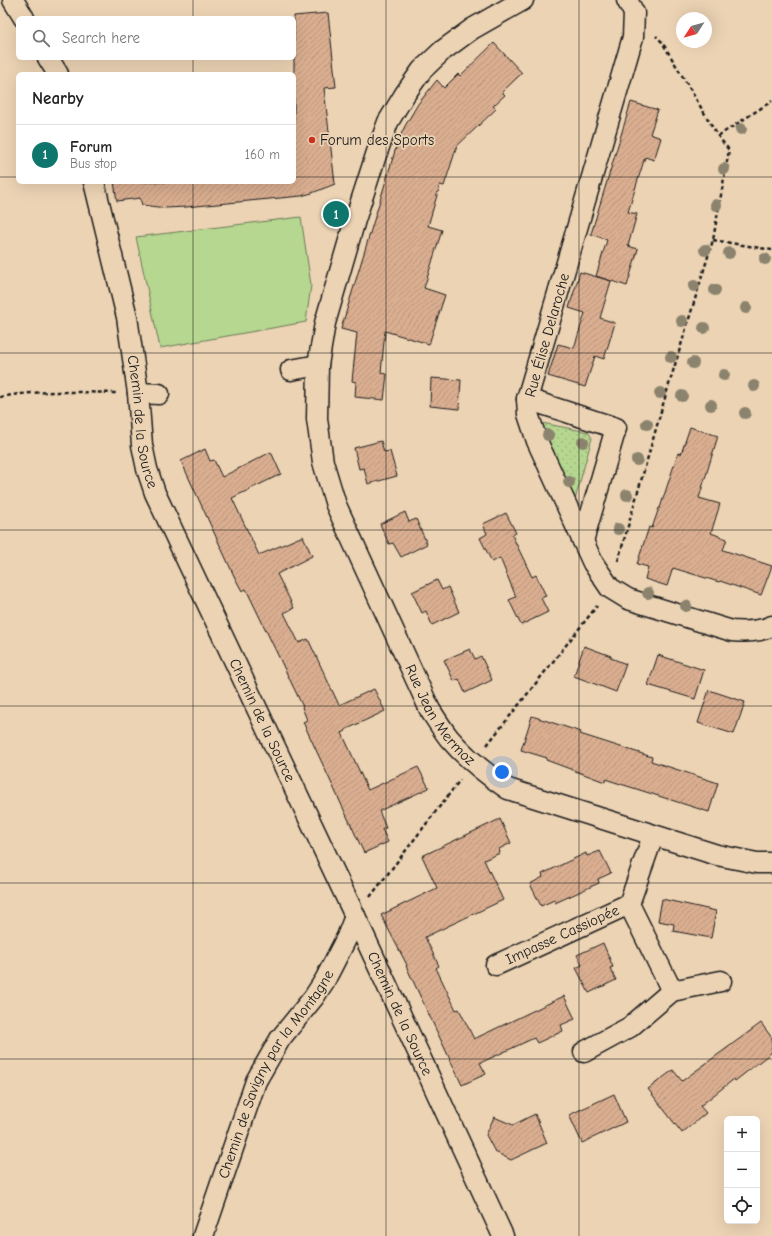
<!DOCTYPE html>
<meta charset="utf-8">
<style>
:root{--surface:#fff;--page:#f6f6f6;--text:#222;--muted:#767676;--line:#e0e0e0;--accent:#0f766e}
body{margin:0;font-family:"Comic Neue",sans-serif;background:var(--page);color:var(--text)}
.controls{position:absolute;right:12px;bottom:12px;display:grid;overflow:hidden;border-radius:6px;box-shadow:0 4px 16px #0002}
.controls button{width:36px;height:36px;display:grid;place-items:center;padding:0;border:0;border-bottom:1px solid var(--line);background:var(--surface);color:var(--text);font:20px sans-serif}
.compass{position:absolute;left:676px;top:12px;width:36px;height:36px;border-radius:50%;background:var(--surface);box-shadow:0 4px 16px #0002;rotate:234deg}
.you{position:absolute;left:502px;top:772px;width:14px;height:14px;margin:-10px;border:3px solid #fff;border-radius:50%;background:#1a73e8;box-shadow:0 0 0 6px #1a73e833}
.badge{display:grid;place-items:center;width:26px;height:26px;border-radius:50%;background:var(--accent);color:#fff;font-size:13px;font-weight:700}
.pin{position:absolute;translate:-50% -50%;border:2px solid #fff;box-shadow:0 1px 4px #0006}
.list{margin:0;padding:0;list-style:none}
h2{display:flex;justify-content:space-between;align-items:center;height:52px;margin:0;padding:0 16px;font-size:17px}
h2 small{font-size:13px;font-weight:400;color:var(--muted)}
.list li{display:grid;grid-template-columns:26px 1fr auto;gap:12px;align-items:center;box-sizing:border-box;height:60px;padding:0 16px;border-top:1px solid var(--line)}
.list b{display:block;font-size:15px;white-space:nowrap}
.list p{margin:0;font-size:13px;white-space:nowrap;color:var(--muted)}
.list em{font-size:13px;font-style:normal;color:var(--muted)}
.icon{flex:none;width:22px;height:22px;fill:none;stroke:currentColor;stroke-width:2;stroke-linecap:round;stroke-linejoin:round}
.map{position:relative;flex:none;width:772px;height:1236px;overflow:hidden}
.search{position:absolute;background:var(--surface);box-shadow:0 4px 16px #0002;left:16px;top:16px;width:280px;height:44px;display:flex;align-items:center;gap:10px;box-sizing:border-box;padding:0 14px;border-radius:6px;color:var(--muted);font-size:15px}
.panel{position:absolute;background:var(--surface);box-shadow:0 4px 16px #0002;left:16px;top:72px;width:280px;height:112px;border-radius:6px}
.map>svg:first-child{display:block}
.grass{fill:url(#grass-dots);stroke:#697a56}
.pitch{fill:#b6d790;stroke:#697a56}
.building{fill:url(#building-hatch);stroke:#1c1c1c}
.lines{fill:none;stroke-linecap:round;stroke-linejoin:round}
.minor-casing{stroke:#1c1c1c;stroke-width:23}
.path{stroke:#1c1c1c;stroke-width:2.5;stroke-dasharray:4 3;stroke-linecap:butt}
.minor{stroke:#ecd3b4;stroke-width:20}
.tree{fill:#8b836d}
.grid{fill:none;stroke:#1c1c1c;stroke-width:1;stroke-opacity:0.55}
.poi-dot{fill:#c8321e;stroke:#ecd3b4;stroke-width:1.5}
.labels{text-anchor:middle;stroke-width:3.5;stroke-linejoin:round;paint-order:stroke}
.poi-label{font-size:15px;fill:#1c1c1c;stroke:#ecd3b4;text-anchor:start}
.street-label{font-size:15px;fill:#1c1c1c;stroke:#ecd3b4}
</style>
<div class="map">
<svg width="772" height="1236" viewBox="0 0 772 1236">
<defs>
<pattern id="grass-dots" width="8" height="8" patternUnits="userSpaceOnUse"><rect width="8" height="8" fill="#b6d790"/><path d="M2 2h.1M6 6h.1" fill="none" stroke="#9cb87c" stroke-width="1.8" stroke-linecap="round"/></pattern>
<pattern id="building-hatch" width="6" height="6" patternUnits="userSpaceOnUse"><rect width="6" height="6" fill="#daae90"/><path d="M-1 1l2-2M0 6l6-6M5 7l2-2" fill="none" stroke="#ba957c"/></pattern>
</defs>
<rect width="100%" height="100%" fill="#ecd3b4"/>
<filter id="ink" filterUnits="userSpaceOnUse"><feTurbulence type="fractalNoise" baseFrequency=".025" numOctaves="2"/><feDisplacementMap in="SourceGraphic" scale="8" xChannelSelector="R" yChannelSelector="G"/><feConvolveMatrix kernelMatrix="1 2 1 2 8 2 1 2 1" color-interpolation-filters="sRGB"/></filter>
<g filter="url(#ink)">
<polygon class="grass" points="539,423 542,423 588,432 592,438 575,500 573,500"/>
<polygon class="pitch" points="301,217 311,285 306,322 160,348 136,237"/>
<g class="building">
<polygon points="328,13 336,87 324,88 335,184 312,193 301,196 186,207 166,208 142,205 140,198 117,201 114,182 294,182 294,16"/>
<polygon points="494,43 522,73 502,92 505,95 493,106 496,109 457,146 444,186 440,185 428,226 442,230 424,288 445,295 429,344 385,331 381,373 387,374 384,400 355,397 356,382 352,381 357,333 341,329 398,141 405,126 418,104 437,80 444,88 458,74 460,76"/>
<polygon points="631,102 658,110 650,134 661,138 654,160 645,157 628,212 637,214 628,246 638,249 627,286 596,276 607,240 591,234"/>
<polygon points="580,272 611,281 600,318 615,323 604,359 595,356 585,387 548,376 558,344 574,348 585,313 569,308"/>
<polygon points="431,378 461,380 459,409 430,406"/>
<polygon points="690,427 718,436 699,498 720,504 711,533 727,539 723,550 772,566 761,595 720,581 719,582 673,568 667,586 645,579 648,567 637,564 649,527 652,528 659,508 660,508 678,453 681,454"/>
<polygon points="381,441 384,452 390,451 397,476 368,484 364,468 359,469 354,448"/>
<polygon points="205,449 210,461 214,460 222,477 271,452 281,474 232,498 259,555 303,536 312,556 277,574 294,608 284,613 299,643 308,639 339,705 374,689 385,711 345,730 346,731 342,733 368,790 418,767 429,788 379,811 386,828 382,829 388,842 364,853 303,722 307,720 302,707 303,707 246,589 242,591 235,578 181,461"/>
<polygon points="405,512 409,522 416,519 427,544 401,557 393,543 389,544 380,524"/>
<polygon points="506,513 516,533 512,535 532,577 536,575 546,596 541,598 548,612 521,625 509,600 516,597 500,558 492,562 480,538 487,534 483,524"/>
<polygon points="437,580 442,590 448,587 459,612 432,625 426,611 422,613 412,592"/>
<polygon points="584,646 611,656 611,658 626,664 616,692 574,676"/>
<polygon points="470,649 475,659 481,656 492,680 465,693 459,679 454,681 444,660"/>
<polygon points="658,655 704,670 695,699 648,685"/>
<polygon points="709,690 745,702 734,734 698,723"/>
<polygon points="532,716 581,732 580,734 652,757 651,761 718,783 709,812 605,779 605,782 546,760 547,758 521,750"/>
<polygon points="500,819 511,843 499,849 500,853 484,860 503,900 425,937 439,966 436,968 456,1010 459,1009 474,1039 564,996 575,1019 561,1025 563,1031 537,1043 534,1038 480,1063 486,1074 462,1085 406,966 407,965 381,915 437,888 422,856"/>
<polygon points="600,851 611,873 598,879 599,883 555,903 554,900 541,906 530,884 543,877 542,874 586,853 587,856"/>
<polygon points="662,899 716,911 711,938 673,931 674,924 658,921"/>
<polygon points="603,943 613,967 610,968 616,980 589,993 576,968 582,965 577,955"/>
<polygon points="761,1023 772,1038 772,1052 735,1081 734,1079 700,1106 706,1113 682,1133 648,1089 673,1070 682,1081"/>
<polygon points="614,1094 626,1122 582,1143 569,1115"/>
<polygon points="535,1114 547,1143 511,1160 495,1152 486,1135 494,1117 513,1125"/>
</g>
<g class="lines">
<defs>
<g id="minor">
<polyline points="13,0 24,18"/>
<path id="s1" d="M523 0 472 29 442 51 422 70 405 94 388 122 376 155 355 220 325 323 318 365 317 419 323 462 336 505 430 710C436 719 442 729 449 738 466 758 486 774 508 789L717 855 757 863H772"/>
<path d="M627 0 634 13 633 37 527 399 528 414 537 441 593 563 610 588 628 599 732 631C746 632 759 632 772 626"/>
<polyline points="48,58 58,74"/>
<path id="s2" d="M94 182 127 317 138 393 142 445 147 469 155 493 355 916 503 1236"/>
<polyline points="291,370 318,365"/>
<polyline points="138,393 159,394"/>
<polyline points="527,399 616,428 583,541"/>
<polyline points="629,904 672,991"/>
<path id="s3" d="M496 965 629 904 653 836"/>
<polyline points="584,1052 630,1027 672,991 721,981"/>
<path id="s4" d="M203 1236 256 1081 280 1039 314 997 325 980 347 937 355 916"/>
</g>
</defs>
<use href="#minor" class="minor-casing"/>
<g class="path">
<polyline points="718,136 772,101"/>
<polyline points="713,240 772,250"/>
<path d="M0 397C38 390 77 392 116 393"/>
<polyline points="618,561 664,401 713,240 729,150 718,136 662,42 656,36"/>
<polyline points="487,745 597,606"/>
<polyline points="370,897 460,780"/>
</g>
<use href="#minor" class="minor"/>
</g>
<g class="tree">
<circle cx="741" cy="129" r="6"/>
<circle cx="724" cy="169" r="6"/>
<circle cx="716" cy="205" r="6"/>
<circle cx="705" cy="250" r="6"/>
<circle cx="729" cy="253" r="6"/>
<circle cx="765" cy="259" r="6"/>
<circle cx="694" cy="286" r="6"/>
<circle cx="715" cy="290" r="6"/>
<circle cx="746" cy="308" r="6"/>
<circle cx="682" cy="321" r="6"/>
<circle cx="704" cy="328" r="6"/>
<circle cx="671" cy="357" r="6"/>
<circle cx="693" cy="363" r="6"/>
<circle cx="724" cy="375" r="6"/>
<circle cx="754" cy="386" r="6"/>
<circle cx="660" cy="393" r="6"/>
<circle cx="682" cy="396" r="6"/>
<circle cx="711" cy="405" r="6"/>
<circle cx="745" cy="413" r="6"/>
<circle cx="647" cy="424" r="6"/>
<circle cx="548" cy="435" r="6"/>
<circle cx="583" cy="442" r="6"/>
<circle cx="637" cy="460" r="6"/>
<circle cx="569" cy="482" r="6"/>
<circle cx="627" cy="495" r="6"/>
<circle cx="618" cy="529" r="6"/>
<circle cx="648" cy="593" r="6"/>
<circle cx="686" cy="606" r="6"/>
</g>
</g>
<path class="grid" d="M193 0V18M386 0V1236M579 0V1236M193 58V74M0 177H18M294 177H772M193 182V1236M0 353H772M0 530H772M0 706H772M0 883H772M0 1059H772"/>
<circle class="poi-dot" cx="312" cy="140" r="4"/>
<g class="labels">
<g class="poi-label">
<text x="320" y="145">Forum des Sports</text>
</g>
<g class="street-label">
<text transform="translate(547 335) rotate(-74)" y="5">Rue Élise Delaroche</text>
<text dy="5" stroke="none"><textPath href="#s2" startOffset="245">Chemin de la Source</textPath></text>
<text dy="5" stroke="none"><textPath href="#s1" startOffset="816">Rue Jean Mermoz</textPath></text>
<text dy="5" stroke="none"><textPath href="#s2" startOffset="569">Chemin de la Source</textPath></text>
<text dy="5" stroke="none"><textPath href="#s3" startOffset="73">Impasse Cassiopée</textPath></text>
<text dy="5" stroke="none"><textPath href="#s2" startOffset="893">Chemin de la Source</textPath></text>
<text dy="5" stroke="none"><textPath href="#s4" startOffset="179">Chemin de Savigny par la Montagne</textPath></text>
</g>
</g>
</svg>
<div class="controls">
<button>+</button>
<button>−</button>
<button><svg class="icon" aria-label="locate" viewBox="0 0 24 24"><circle cx="12" cy="12" r="6"/><path d="M12 2v4M12 18v4M2 12h4M18 12h4"/></svg></button>
</div>
<svg class="compass" viewBox="-18 -18 36 36"><path d="M0-13l5 13h-10z" fill="#e53935"/><path d="M0 13l5-13h-10z" fill="#767676"/></svg>
<div class="you"></div>
<div class="pin badge" style="left:336px;top:214px">1</div>
<div class="search"><svg class="icon" aria-label="search" viewBox="0 0 24 24"><circle cx="10" cy="10" r="6"/><path d="M15 15l6 6"/></svg>Search here</div>
<section class="panel">
<h2>Nearby<small></small></h2>
<ul class="list">
<li><span class="badge">1</span><div><b>Forum</b><p>Bus stop</p></div><em>160 m</em></li>
</ul>
</section>
</div>
